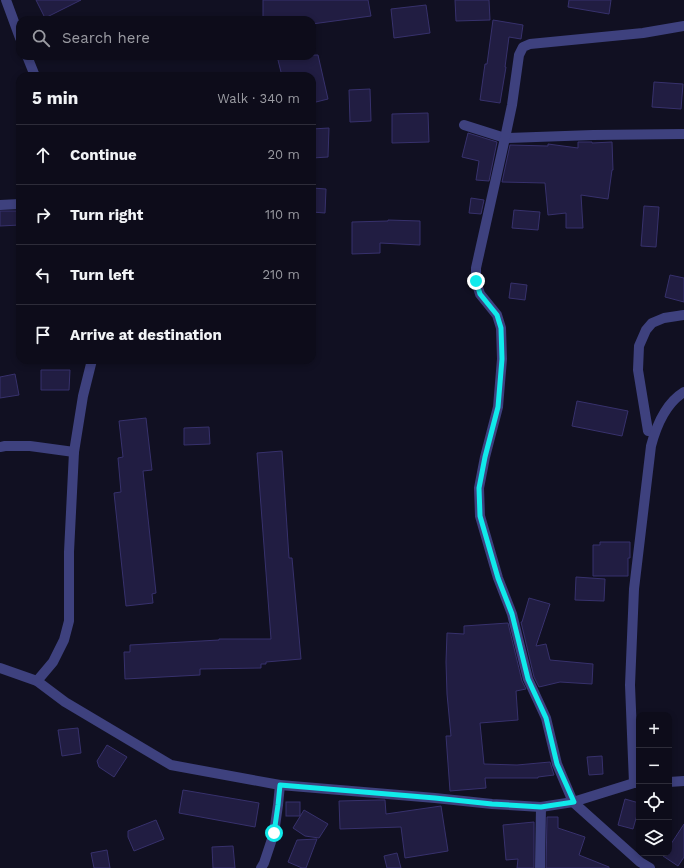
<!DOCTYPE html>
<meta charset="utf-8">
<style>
:root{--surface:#0d0c1a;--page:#161523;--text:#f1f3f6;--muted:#9a9ba2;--line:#2d2c39}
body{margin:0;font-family:"Work Sans",sans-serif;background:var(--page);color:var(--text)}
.controls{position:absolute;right:12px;bottom:12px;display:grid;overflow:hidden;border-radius:8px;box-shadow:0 2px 6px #0003}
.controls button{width:36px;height:36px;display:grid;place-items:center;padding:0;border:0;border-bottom:1px solid var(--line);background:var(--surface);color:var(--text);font:20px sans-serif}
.stop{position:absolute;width:12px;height:12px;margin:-9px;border:3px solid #11eaeb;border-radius:50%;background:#fff}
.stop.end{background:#11eaeb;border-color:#fff;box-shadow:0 1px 4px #0008}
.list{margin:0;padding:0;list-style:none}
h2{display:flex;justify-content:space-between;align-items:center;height:52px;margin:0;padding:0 16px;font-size:17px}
h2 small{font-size:13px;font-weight:400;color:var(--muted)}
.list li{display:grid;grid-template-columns:26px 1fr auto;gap:12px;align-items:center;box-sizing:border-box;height:60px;padding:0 16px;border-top:1px solid var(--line)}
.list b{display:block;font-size:15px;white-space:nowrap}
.list em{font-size:13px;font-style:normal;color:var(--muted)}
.icon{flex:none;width:22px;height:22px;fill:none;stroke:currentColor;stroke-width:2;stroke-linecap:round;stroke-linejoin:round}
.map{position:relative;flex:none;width:684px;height:868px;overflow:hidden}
.search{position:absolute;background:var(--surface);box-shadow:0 2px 6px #0003;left:16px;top:16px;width:300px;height:44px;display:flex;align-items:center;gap:10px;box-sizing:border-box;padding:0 14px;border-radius:12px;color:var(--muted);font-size:15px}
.panel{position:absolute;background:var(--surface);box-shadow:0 2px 6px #0003;left:16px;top:72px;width:300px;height:292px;border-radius:12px}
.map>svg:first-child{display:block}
.building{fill:#211d42;stroke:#37316c}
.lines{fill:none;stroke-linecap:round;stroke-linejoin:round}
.minor{stroke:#3e417e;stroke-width:10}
.route{stroke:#11eaeb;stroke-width:5}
</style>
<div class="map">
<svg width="684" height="868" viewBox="0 0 684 868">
<rect width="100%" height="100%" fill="#111022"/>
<g class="building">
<polygon points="36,0 81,0 45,18"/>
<polygon points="263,0 368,0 371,16 312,24 312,20 263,20"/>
<polygon points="455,0 489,0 490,20 456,21"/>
<polygon points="569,0 611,0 609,14 568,7"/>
<polygon points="426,5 430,33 394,38 391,9"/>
<polygon points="493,20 523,25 521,39 509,37 505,67 506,67 500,103 480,100 485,64 487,64"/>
<polygon points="318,55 328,99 312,103 312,76 282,76 277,56"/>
<polygon points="654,82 683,84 681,109 652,107"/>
<polygon points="370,89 371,121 350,122 349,90"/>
<polygon points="428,113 429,142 392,143 392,114"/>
<polygon points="329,128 328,157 312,158 312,129"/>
<polygon points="468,133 497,142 489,181 476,180 479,161 462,157"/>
<polygon points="578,142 592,142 592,143 612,142 613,170 612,170 608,199 581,195 583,228 566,228 566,213 548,215 545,183 502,182 510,145 548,146 548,144 578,148"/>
<polygon points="312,188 326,189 325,213 312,212"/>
<polygon points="471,198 484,200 481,214 469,213"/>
<polygon points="644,206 659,207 656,247 641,246"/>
<polygon points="514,210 540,212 538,230 512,228"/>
<polygon points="0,211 20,211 20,225 0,226"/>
<polygon points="388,220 420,221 420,245 380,243 380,253 352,254 352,222 388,221"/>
<polygon points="670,275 684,278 684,302 665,297"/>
<polygon points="511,283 527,285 525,300 509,298"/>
<polygon points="41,370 70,370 69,390 41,390"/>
<polygon points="15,374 19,395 0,398 0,377"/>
<polygon points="577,401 628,411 622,436 572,426"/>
<polygon points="146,418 152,470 143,471 156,593 152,594 153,603 126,606 114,493 121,492 118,458 123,457 119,421"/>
<polygon points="209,427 210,444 184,445 184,428"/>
<polygon points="282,451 289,558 292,558 301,659 266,662 266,664 261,664 261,668 200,669 200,675 125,679 124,652 130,652 130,645 219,640 219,639 271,639 257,453"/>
<polygon points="600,542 630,542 630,558 628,558 628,576 593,576 593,545 600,545"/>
<polygon points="576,577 605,579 604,601 575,600"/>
<polygon points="529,598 550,604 536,646 546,644 550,660 593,664 592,684 560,682 539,687 534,677 521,622 522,622"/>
<polygon points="508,623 522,681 526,689 516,691 518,720 480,723 484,764 517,765 550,762 554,775 538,777 538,778 485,778 486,788 450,791 446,736 451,736 447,694 446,662 447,633 464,634 464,626"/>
<polygon points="78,728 81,753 62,756 58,730"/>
<polygon points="107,745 127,757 114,777 99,767 97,761"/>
<polygon points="602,756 603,774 589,775 587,757"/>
<polygon points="183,790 259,803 255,827 179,813"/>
<polygon points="625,799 639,803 639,808 633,829 618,825"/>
<polygon points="379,800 385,800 386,814 441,806 448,851 405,858 401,827 340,829 339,801"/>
<rect x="286" y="802" width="14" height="14"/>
<polygon points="304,810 328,824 319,838 305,836 293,828"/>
<polygon points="547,817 558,817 558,828 585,837 579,855 609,867 609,868 546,868"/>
<polygon points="156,820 164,839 134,851 128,837 128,831"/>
<polygon points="534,822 534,868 517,868 518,859 506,860 503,825"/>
<polygon points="684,824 684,857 678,866 663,856 665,853 669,853 669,847"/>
<polygon points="317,839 306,868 302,868 288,862 297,840"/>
<polygon points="233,846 235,868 213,868 212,847"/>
<polygon points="107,850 110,868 94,868 91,853"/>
<polygon points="397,853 401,868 387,868 384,856"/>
</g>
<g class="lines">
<g class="minor">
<polyline points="6,0 20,38"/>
<polyline points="27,56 35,76"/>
<polyline points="464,125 505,138 593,135 684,134"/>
<polyline points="0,205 20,204"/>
<polyline points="648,431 638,370 639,346 646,330 652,323 664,318 684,315"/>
<polyline points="0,447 5,446 30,446 74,452"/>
<polyline points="0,668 37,681 65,702 171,765 280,785 435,798 492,804 541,807 573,802 634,783 639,783"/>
<polyline points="37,681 53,662 64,640 69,621 69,552 74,452 83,396 92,360"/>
<polyline points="669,782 684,781"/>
<path d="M634 783 630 685 634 589 651 446C656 427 666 403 684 392"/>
<polyline points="261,868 264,863 274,833 278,805 280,785"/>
<polyline points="540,868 541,807"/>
<polyline points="650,868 640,862 573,802 557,764 546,718 528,679 512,614 498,578 480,516 479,488 485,457 498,407 502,359 501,328 497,315 480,294 476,281 476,268 505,138 512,105 519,55 523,47 530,44 643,33 684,26"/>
</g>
</g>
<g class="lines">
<polyline class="route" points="274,833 278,805 280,785 435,798 492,804 541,807 574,802 557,764 546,718 528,679 512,614 498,578 480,516 479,488 485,457 498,407 502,359 501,328 497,315 480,294 476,281"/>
</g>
</svg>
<div class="controls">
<button>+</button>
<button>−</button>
<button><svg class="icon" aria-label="locate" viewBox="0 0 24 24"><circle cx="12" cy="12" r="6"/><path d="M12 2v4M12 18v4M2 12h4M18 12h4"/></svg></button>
<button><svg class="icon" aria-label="layers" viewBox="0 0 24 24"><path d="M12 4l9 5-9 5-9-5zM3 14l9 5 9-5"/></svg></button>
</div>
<div class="stop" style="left:274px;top:833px"></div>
<div class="stop end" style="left:476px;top:281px"></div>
<div class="search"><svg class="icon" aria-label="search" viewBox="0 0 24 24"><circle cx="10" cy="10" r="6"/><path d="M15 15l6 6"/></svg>Search here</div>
<section class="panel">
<h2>5 min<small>Walk · 340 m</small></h2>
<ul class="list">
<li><svg class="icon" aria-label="ahead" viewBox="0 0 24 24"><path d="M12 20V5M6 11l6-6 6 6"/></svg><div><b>Continue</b></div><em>20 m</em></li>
<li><svg class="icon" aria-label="right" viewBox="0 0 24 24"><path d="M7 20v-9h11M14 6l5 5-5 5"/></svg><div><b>Turn right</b></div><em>110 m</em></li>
<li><svg class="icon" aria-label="left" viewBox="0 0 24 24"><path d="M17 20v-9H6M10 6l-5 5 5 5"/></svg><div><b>Turn left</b></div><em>210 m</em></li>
<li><svg class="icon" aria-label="arrive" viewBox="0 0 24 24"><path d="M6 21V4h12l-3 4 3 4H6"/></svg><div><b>Arrive at destination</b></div></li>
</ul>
</section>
</div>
